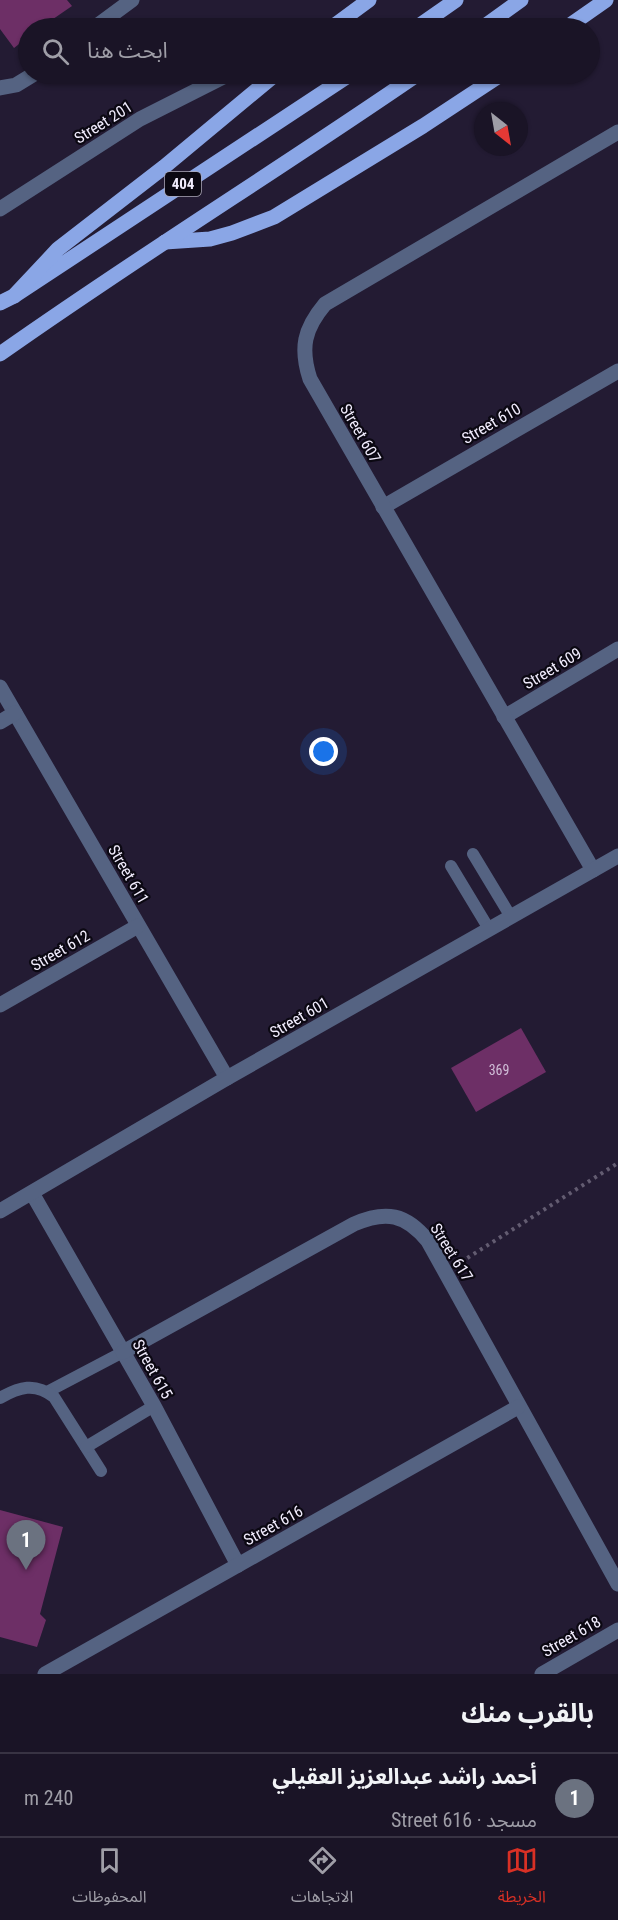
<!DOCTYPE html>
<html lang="ar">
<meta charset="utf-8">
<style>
:root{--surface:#1a1426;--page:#272132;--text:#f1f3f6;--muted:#9f9ea7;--line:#383343;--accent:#d93025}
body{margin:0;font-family:"Roboto Condensed","Noto Sans Arabic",sans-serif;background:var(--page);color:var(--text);direction:rtl}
.compass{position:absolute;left:474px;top:102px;width:54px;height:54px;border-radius:50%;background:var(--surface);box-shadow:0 2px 4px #0004;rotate:149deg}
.you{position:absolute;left:324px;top:752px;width:21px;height:21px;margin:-15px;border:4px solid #fff;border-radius:50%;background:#1a73e8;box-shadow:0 0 0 9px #1a73e833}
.badge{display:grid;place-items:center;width:39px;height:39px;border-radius:50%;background:var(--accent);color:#fff;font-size:20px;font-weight:700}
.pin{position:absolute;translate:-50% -50px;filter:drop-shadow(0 2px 3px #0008)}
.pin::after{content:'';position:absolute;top:32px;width:21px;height:18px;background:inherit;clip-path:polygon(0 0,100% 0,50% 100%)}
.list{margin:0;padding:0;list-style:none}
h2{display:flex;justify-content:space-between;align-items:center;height:78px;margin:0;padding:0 24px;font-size:26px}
h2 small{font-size:20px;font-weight:400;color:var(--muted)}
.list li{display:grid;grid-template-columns:39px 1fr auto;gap:18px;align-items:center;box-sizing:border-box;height:84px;padding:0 24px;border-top:2px solid var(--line)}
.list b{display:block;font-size:22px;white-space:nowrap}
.list p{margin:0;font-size:20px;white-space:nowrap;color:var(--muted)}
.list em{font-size:20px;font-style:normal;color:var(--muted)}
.icon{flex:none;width:33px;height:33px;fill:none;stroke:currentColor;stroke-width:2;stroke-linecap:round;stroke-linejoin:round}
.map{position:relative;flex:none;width:618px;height:1674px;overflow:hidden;direction:ltr}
.search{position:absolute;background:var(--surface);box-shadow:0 2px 4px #0004;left:18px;right:18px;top:18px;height:66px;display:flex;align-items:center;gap:15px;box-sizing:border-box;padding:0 21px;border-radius:33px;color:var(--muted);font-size:22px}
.sheet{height:162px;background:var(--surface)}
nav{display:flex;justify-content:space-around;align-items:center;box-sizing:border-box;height:84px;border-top:2px solid var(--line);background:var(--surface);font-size:16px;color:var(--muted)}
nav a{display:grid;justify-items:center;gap:3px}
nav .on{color:var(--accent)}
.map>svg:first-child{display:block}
.building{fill:#6d2f66}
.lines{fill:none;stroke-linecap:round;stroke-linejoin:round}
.path{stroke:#635c71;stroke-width:4;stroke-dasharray:3 4.5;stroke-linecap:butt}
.lane{stroke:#556382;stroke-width:12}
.street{stroke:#556382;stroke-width:15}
.primary{stroke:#8aa6e6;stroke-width:15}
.labels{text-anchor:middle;stroke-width:4.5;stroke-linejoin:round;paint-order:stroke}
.number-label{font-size:14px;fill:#d0bdd7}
.shield{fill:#0b0812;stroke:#aca8b6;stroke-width:1.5}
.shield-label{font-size:15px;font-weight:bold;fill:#f1ecfd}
.street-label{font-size:16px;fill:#f1ecfd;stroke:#0b0812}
</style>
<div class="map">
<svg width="618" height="1674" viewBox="0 0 618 1674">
<rect width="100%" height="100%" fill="#231b33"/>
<g class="building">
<polygon points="0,0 67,0 72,6 40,28 28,28 28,37 14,48 0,29"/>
<polygon points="521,1028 546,1072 476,1112 451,1068"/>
<polygon points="0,1510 63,1527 40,1614 46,1620 37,1647 0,1637"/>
</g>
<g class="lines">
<polyline class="path" points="461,1262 618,1163"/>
<g class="lane">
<polyline points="473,854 511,917"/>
<polyline points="451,866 489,929"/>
<polyline points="47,1392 123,1352"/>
<path d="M0 1398C19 1387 35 1382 54 1397L101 1471"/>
<polyline points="86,1447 154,1406"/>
</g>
<g class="street">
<polyline points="94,28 132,0"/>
<polyline points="0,88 16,85 34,74"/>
<polyline points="0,209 140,119 229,74"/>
<polyline points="383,507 618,371"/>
<polyline points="0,687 227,1078"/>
<polyline points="504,717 618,649"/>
<polyline points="0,722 15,713"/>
<path d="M593 870 310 379C300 348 304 329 325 304L618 132"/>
<polyline points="0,1005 138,926"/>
<polyline points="32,1193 154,1406 238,1565"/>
<polyline points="0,1211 227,1078 618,856"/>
<path d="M123 1352 354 1224C386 1210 406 1214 428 1241L618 1584"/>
<polyline points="45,1674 518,1407"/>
<polyline points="542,1674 618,1630"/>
</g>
<g class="primary">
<polyline points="331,28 369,0"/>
<polyline points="416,28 456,0"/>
<polyline points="482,28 521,0"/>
<polyline points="566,28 606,0"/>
<polyline points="165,242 210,239 232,233 274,217 423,126 502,74"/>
<polyline points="14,296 351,74"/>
<polyline points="0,303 14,296 58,249 164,167 276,74"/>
<path d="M0 354C137 257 280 169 418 74"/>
</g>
</g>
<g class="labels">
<g class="number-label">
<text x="499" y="1075">369</text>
</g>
<rect class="shield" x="165" y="172" width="36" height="24" rx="4.5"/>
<g class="shield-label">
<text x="183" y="189">404</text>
</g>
<g class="street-label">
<text transform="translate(103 122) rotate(-32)" y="6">Street 201</text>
<text transform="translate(491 423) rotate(-30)" y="6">Street 610</text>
<text transform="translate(361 433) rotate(60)" y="6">Street 607</text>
<text transform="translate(552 668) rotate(-31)" y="6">Street 609</text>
<text transform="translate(129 874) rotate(60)" y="6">Street 611</text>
<text transform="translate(60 950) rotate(-30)" y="6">Street 612</text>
<text transform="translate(299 1017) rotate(-30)" y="6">Street 601</text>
<text transform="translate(452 1252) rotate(58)" y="6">Street 617</text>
<text transform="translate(153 1369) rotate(61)" y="6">Street 615</text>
<text transform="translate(273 1525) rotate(-29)" y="6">Street 616</text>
<text transform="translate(571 1636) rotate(-30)" y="6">Street 618</text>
</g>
</g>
</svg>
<svg class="compass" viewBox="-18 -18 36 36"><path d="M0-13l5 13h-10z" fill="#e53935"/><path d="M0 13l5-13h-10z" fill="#9f9ea7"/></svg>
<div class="you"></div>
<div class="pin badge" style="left:26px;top:1570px;background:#6b7280">1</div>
<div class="search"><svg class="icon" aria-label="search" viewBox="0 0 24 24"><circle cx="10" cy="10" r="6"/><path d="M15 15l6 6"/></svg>ابحث هنا</div>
</div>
<section class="sheet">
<h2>بالقرب منك<small></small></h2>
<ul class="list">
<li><span class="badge" style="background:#6b7280">1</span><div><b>أحمد راشد عبدالعزيز العقيلي</b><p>مسجد · Street 616</p></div><em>240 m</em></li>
</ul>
</section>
<nav>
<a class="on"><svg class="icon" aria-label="map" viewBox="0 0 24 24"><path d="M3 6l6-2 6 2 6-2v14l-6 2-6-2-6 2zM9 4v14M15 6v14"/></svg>الخريطة</a>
<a><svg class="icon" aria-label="directions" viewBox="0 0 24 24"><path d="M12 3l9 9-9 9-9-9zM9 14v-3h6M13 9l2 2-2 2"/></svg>الاتجاهات</a>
<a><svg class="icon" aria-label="saved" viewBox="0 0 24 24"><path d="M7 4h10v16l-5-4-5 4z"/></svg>المحفوظات</a>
</nav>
